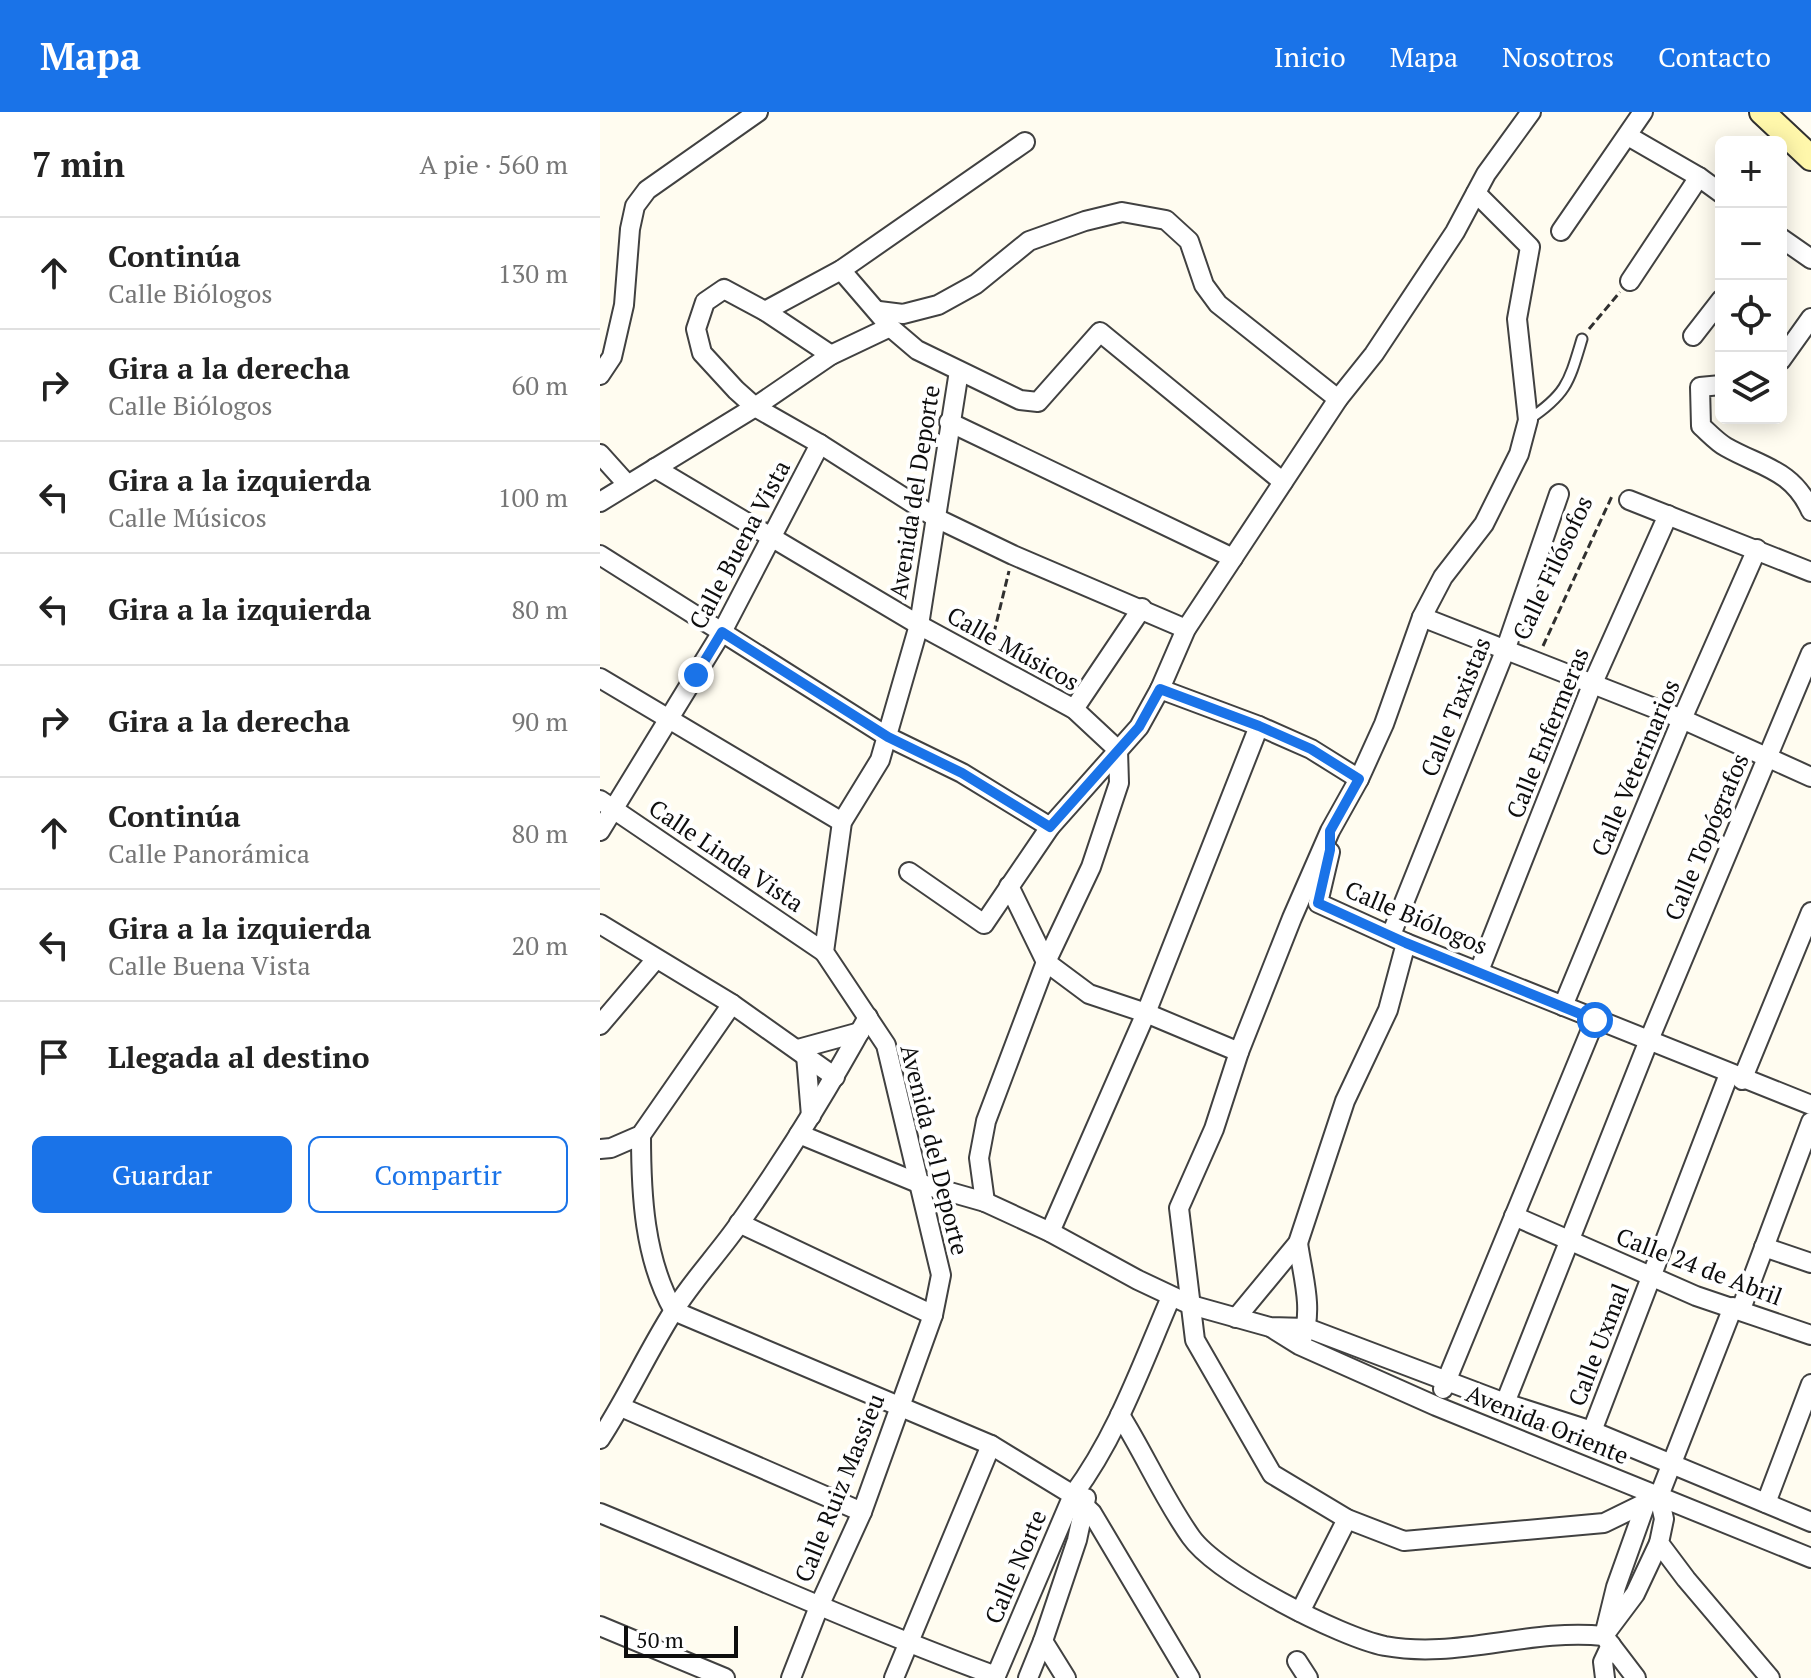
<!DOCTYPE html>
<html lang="es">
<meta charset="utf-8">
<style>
:root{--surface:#fff;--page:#f2f2f2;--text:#222;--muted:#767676;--line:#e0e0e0;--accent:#1a73e8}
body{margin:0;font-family:"PT Serif",serif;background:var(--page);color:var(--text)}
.controls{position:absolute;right:24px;top:24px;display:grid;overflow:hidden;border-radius:12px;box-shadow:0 4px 20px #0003}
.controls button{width:72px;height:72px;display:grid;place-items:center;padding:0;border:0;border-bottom:2px solid var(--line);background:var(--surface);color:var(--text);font:40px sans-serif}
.scale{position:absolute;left:24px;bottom:20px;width:114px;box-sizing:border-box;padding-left:8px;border:4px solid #0e0e0e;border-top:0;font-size:22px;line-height:28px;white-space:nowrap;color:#0e0e0e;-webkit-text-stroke:6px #fff;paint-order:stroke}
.stop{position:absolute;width:24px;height:24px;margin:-18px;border:6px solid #1a73e8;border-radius:50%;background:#fff}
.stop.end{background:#1a73e8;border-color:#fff;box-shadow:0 2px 8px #0008}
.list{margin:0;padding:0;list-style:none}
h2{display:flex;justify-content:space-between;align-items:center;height:104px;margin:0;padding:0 32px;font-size:34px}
h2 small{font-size:26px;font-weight:400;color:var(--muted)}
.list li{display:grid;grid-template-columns:52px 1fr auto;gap:24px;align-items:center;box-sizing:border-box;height:112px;padding:0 32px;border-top:2px solid var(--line)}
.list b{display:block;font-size:30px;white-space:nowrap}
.list p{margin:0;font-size:26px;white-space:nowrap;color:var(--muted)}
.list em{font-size:26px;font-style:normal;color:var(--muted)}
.actions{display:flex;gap:16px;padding:24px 32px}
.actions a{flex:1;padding:18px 0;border:2px solid var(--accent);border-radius:12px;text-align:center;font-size:28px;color:var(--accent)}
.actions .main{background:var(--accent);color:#fff}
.icon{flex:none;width:44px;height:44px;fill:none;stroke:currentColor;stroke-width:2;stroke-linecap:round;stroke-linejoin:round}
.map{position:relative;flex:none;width:1211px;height:1566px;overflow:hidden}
header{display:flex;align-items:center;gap:48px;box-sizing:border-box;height:112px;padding:0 40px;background:var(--accent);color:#fff}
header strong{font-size:38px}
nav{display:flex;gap:44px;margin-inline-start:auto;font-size:28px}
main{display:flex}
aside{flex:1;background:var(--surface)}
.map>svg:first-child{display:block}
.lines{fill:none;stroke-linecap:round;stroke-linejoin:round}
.lane-casing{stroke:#414141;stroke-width:13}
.street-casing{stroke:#414141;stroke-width:22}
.secondary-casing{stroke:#303030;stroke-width:28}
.path{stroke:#303030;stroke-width:3;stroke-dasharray:8 4;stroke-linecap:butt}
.lane{stroke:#fff;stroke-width:9}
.street{stroke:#fff;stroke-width:18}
.secondary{stroke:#fff7ab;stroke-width:24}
.route{stroke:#1a73e8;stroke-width:10}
.labels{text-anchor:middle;stroke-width:8;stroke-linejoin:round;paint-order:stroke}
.street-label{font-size:24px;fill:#0e0e0e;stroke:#fff}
</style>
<header>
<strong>Mapa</strong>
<nav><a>Inicio</a><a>Mapa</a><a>Nosotros</a><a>Contacto</a></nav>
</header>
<main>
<aside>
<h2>7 min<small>A pie · 560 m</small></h2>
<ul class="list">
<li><svg class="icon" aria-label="ahead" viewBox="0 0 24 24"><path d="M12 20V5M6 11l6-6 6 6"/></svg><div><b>Continúa</b><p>Calle Biólogos</p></div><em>130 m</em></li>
<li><svg class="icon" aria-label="right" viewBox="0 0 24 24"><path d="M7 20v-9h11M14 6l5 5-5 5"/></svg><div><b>Gira a la derecha</b><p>Calle Biólogos</p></div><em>60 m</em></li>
<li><svg class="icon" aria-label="left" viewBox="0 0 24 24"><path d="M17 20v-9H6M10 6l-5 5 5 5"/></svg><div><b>Gira a la izquierda</b><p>Calle Músicos</p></div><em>100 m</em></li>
<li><svg class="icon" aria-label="left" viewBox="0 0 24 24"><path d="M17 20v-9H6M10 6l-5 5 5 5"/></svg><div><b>Gira a la izquierda</b></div><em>80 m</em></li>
<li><svg class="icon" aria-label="right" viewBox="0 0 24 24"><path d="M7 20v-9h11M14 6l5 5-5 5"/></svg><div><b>Gira a la derecha</b></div><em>90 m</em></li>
<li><svg class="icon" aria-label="ahead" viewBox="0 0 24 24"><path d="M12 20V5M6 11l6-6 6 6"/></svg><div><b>Continúa</b><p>Calle Panorámica</p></div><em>80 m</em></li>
<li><svg class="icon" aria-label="left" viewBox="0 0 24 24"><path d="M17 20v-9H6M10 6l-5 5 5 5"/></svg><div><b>Gira a la izquierda</b><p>Calle Buena Vista</p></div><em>20 m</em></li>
<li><svg class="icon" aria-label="arrive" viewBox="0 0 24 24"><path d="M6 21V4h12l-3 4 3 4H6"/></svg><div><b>Llegada al destino</b></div></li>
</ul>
<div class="actions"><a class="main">Guardar</a><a>Compartir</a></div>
</aside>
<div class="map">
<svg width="1211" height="1566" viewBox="0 0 1211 1566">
<rect width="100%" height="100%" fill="#fffcf0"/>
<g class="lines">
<defs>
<path id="lane" d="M928 308C967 282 969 270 982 227"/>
<g id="street">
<polyline points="1028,24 1099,65 1121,81"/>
<polyline points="876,81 930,135 917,207 928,308 919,342 884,412 843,465 822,505 784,612 759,667 730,719 692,806 639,940 614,1017 579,1096 595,1228 672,1362 747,1407 804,1429 1004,1411 1059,1384"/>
<polyline points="961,119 1043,0"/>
<polyline points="1181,126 1211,147"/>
<polyline points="241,158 290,215 317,238 420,288 438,290 500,220 683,370"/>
<polyline points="1030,169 1099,65"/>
<polyline points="165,199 241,158 425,30"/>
<polyline points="279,199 303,202 338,193 376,172 429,129 485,109 522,100 566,108 589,129 604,173 618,192 738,287"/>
<polyline points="1093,224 1121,188"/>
<polyline points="231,243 165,199 124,177 105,190 96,217 102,241 136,278 155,295 220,332 336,406 413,443 586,517"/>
<polyline points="1181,248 1211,206"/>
<polyline points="0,263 12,245 24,193 30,117 35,94 47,78 158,0"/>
<path d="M1121 273 1100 275 1101 314C1109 321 1117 330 1126 335 1161 355 1192 357 1211 399"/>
<polyline points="349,310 633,446"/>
<polyline points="0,342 27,372"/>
<polyline points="55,356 319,513 474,597 518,638 519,671 491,755 446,850 386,1009 379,1046 385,1090"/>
<polyline points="1029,388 1211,460"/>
<polyline points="0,390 155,295 231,243 290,215"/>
<polyline points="0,443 288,625 362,661 450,715"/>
<polyline points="822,505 1082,607 1211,665"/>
<polyline points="0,566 242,710"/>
<polyline points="560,577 659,614 711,637 759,667"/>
<polyline points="474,597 542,496"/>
<polyline points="0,688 224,840"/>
<polyline points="0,719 122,520 220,332"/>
<polyline points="730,740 718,791 806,831 1211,993"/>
<polyline points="309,760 384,812 450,715 539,615 560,577 586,517 738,287 774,242 855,120 886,62 931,0"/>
<polyline points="409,774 446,850 489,882 546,901 639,940"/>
<polyline points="0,812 132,892 235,965"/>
<polyline points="791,823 905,539 959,382"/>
<polyline points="879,859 992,573 1068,403"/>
<polyline points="963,894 1082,607 1157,437"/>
<polyline points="0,913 56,847"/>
<polyline points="198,937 260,920"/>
<polyline points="206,943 211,1004"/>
<polyline points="1142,968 1211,800"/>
<polyline points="199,1022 318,1071 385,1090 450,1120 538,1168 591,1193 670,1215 707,1216 905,1291 992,1319 1211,1410"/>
<path d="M41 1023C41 1082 44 1147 74 1199L391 1333 473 1383 492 1401 590 1566"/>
<polyline points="0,1037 11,1036 41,1023 132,892"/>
<polyline points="914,1104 1096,1184 1211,1223"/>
<polyline points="139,1111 333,1203"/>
<polyline points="450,1120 546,901 659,614"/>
<path d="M698 1131C702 1161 714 1198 702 1227"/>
<polyline points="1164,1135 1211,1151"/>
<polyline points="1141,1197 1211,1010"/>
<polyline points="636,1206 698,1131 745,989 788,898 806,831"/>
<polyline points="672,1216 699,1233 836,1294 1211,1446"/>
<polyline points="843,1277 995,908"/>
<polyline points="905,1291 1049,928 1211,541"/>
<polyline points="21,1295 262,1400"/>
<path d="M520 1303C545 1343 564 1387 591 1425 617 1462 740 1525 785 1534 802 1537 823 1538 840 1537 895 1534 948 1518 1004 1524L1036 1566"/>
<polyline points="992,1319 1129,962"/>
<path d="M0 1327C27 1286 47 1241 73 1200 92 1169 118 1142 139 1112 186 1046 229 976 268 905"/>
<polyline points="1059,1384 1064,1407 1059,1431 1086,1467 1170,1566"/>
<polyline points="1059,1384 1133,1195"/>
<polyline points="1166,1391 1211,1272"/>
<path d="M0 1401C132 1455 262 1515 396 1564"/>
<polyline points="700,1500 747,1407"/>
<polyline points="0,1514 125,1566"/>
<polyline points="1008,1518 1035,1482 1059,1431"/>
<polyline points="1004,1524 1016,1475 1046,1391"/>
<polyline points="443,1529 466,1566"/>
<polyline points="697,1549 708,1566"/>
<polyline points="191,1566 220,1492 262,1400 333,1203 341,1163 286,933 224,840 242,710 280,648 319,513 359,259"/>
<polyline points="294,1566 391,1333"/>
<path d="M395 1566 473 1383C517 1324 542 1252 571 1185"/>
<polyline points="428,1566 443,1529 477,1428 486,1386"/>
<polyline points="1005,1566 1003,1550 1011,1533"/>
</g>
<polyline id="secondary" points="1162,0 1211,46"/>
</defs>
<use href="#lane" class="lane-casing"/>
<use href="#street" class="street-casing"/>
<use href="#secondary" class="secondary-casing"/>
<g class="path">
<polyline points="989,217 1020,180"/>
<polyline points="391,533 409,459"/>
<polyline points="943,534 1012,384"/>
</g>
<use href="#lane" class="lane"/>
<use href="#street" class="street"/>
<use href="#secondary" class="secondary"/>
</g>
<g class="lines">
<polyline class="route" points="96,563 122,520 288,625 362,661 450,715 539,615 560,577 659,614 711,637 759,667 730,719 730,738 718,791 806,831 995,908"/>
</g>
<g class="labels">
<g class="street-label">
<text transform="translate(315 380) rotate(-81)" y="8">Avenida del Deporte</text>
<text transform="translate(140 433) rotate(-62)" y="8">Calle Buena Vista</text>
<text transform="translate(953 456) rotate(-65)" y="8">Calle Filósofos</text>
<text transform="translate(413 537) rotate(29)" y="8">Calle Músicos</text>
<text transform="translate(856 595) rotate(-68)" y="8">Calle Taxistas</text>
<text transform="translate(948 621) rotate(-68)" y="8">Calle Enfermeras</text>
<text transform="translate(1036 656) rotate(-67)" y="8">Calle Veterinarios</text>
<text transform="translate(1107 725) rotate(-67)" y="8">Calle Topógrafos</text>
<text transform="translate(126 744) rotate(34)" y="8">Calle Linda Vista</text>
<text transform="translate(816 806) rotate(23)" y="8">Calle Biólogos</text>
<text transform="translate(334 1038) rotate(76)" y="8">Avenida del Deporte</text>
<text transform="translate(1099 1155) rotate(21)" y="8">Calle 24 de Abril</text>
<text transform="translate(999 1233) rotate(-69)" y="8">Calle Uxmal</text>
<text transform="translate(947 1313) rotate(22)" y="8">Avenida Oriente</text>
<text transform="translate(240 1376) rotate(-68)" y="8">Calle Ruiz Massieu</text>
<text transform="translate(416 1455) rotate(-67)" y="8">Calle Norte</text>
</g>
</g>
</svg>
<div class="controls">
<button>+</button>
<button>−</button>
<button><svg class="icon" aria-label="locate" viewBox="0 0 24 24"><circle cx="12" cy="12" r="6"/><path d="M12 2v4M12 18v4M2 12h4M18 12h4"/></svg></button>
<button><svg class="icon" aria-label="layers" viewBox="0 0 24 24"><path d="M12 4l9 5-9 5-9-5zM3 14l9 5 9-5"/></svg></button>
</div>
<div class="scale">50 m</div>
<div class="stop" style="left:995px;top:908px"></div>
<div class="stop end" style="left:96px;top:563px"></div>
</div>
</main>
